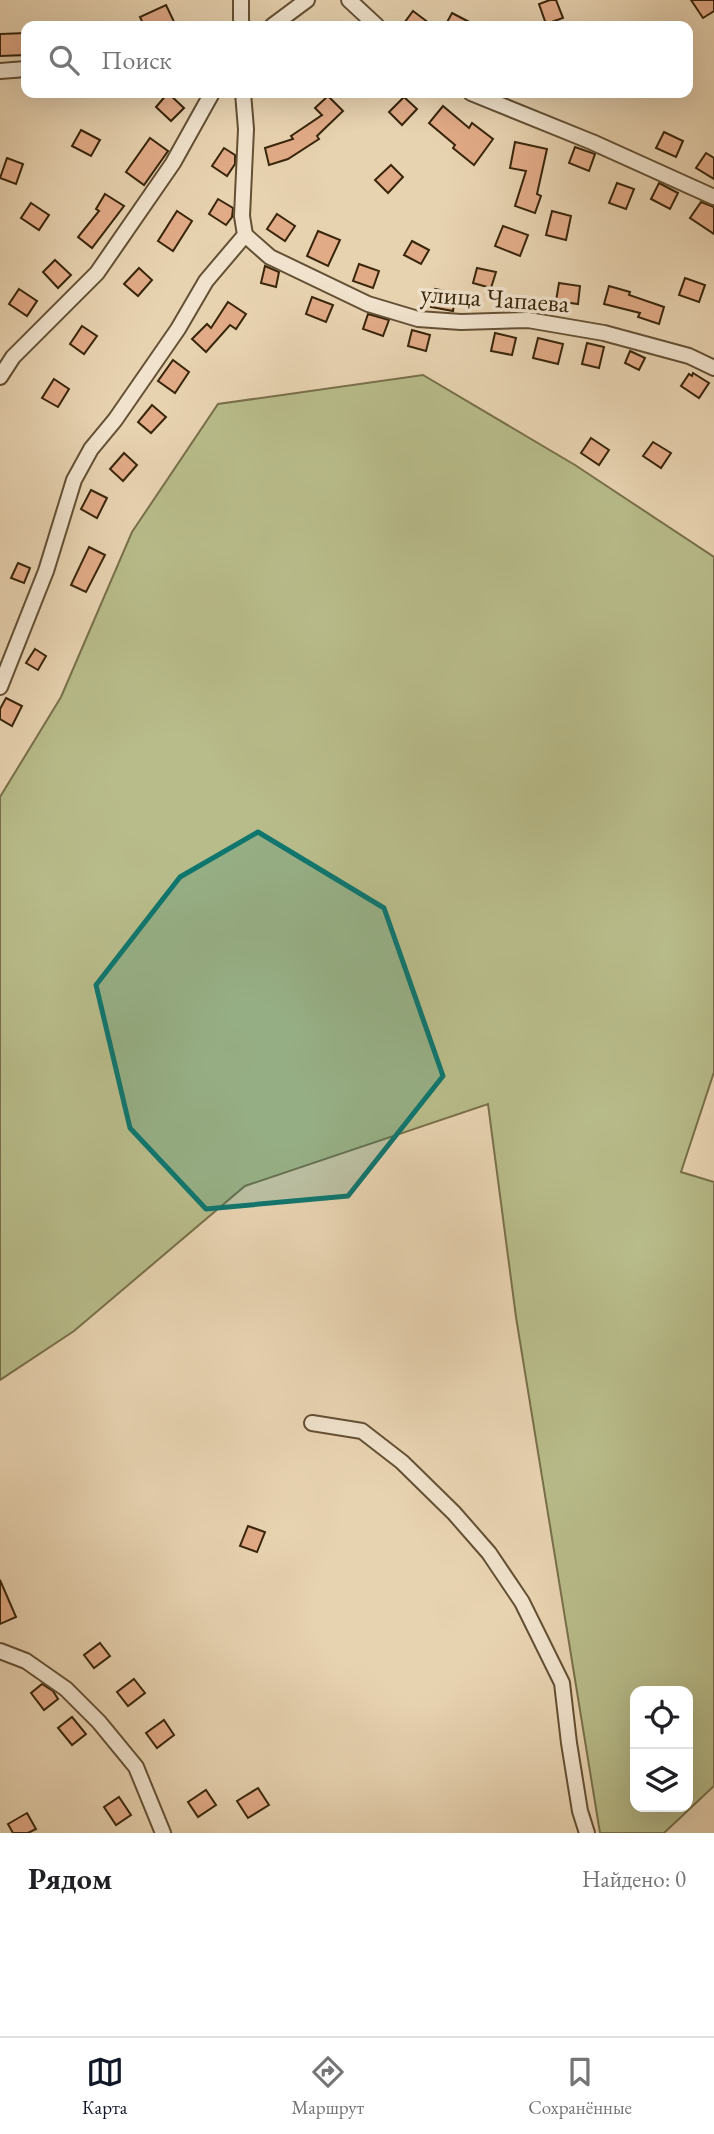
<!DOCTYPE html>
<html lang="ru">
<meta charset="utf-8">
<style>
:root{--surface:#fff;--page:#f2f2f2;--text:#202124;--muted:#757577;--line:#e0e0e0;--accent:#111827}
body{margin:0;font-family:"EB Garamond",serif;background:var(--page);color:var(--text)}
.controls{position:absolute;right:21px;bottom:21px;display:grid;overflow:hidden;border-radius:14px;box-shadow:0 7px 28px #0002}
.controls button{width:63px;height:63px;display:grid;place-items:center;padding:0;border:0;border-bottom:2px solid var(--line);background:var(--surface);color:var(--text);font:35px sans-serif}
.list{margin:0;padding:0;list-style:none}
h2{display:flex;justify-content:space-between;align-items:center;height:91px;margin:0;padding:0 28px;font-size:30px}
h2 small{font-size:23px;font-weight:400;color:var(--muted)}
.icon{flex:none;width:38px;height:38px;fill:none;stroke:currentColor;stroke-width:2;stroke-linecap:round;stroke-linejoin:round}
.map{position:relative;flex:none;width:714px;height:1833px;overflow:hidden}
.search{position:absolute;background:var(--surface);box-shadow:0 7px 28px #0002;left:21px;right:21px;top:21px;height:77px;display:flex;align-items:center;gap:18px;box-sizing:border-box;padding:0 24px;border-radius:14px;color:var(--muted);font-size:26px}
.sheet{height:203px;background:var(--surface)}
nav{display:flex;justify-content:space-around;align-items:center;box-sizing:border-box;height:98px;border-top:2px solid var(--line);background:var(--surface);font-size:19px;color:var(--muted)}
nav a{display:grid;justify-items:center;gap:4px}
nav .on{color:var(--accent)}
.map>svg:first-child{display:block}
.green{fill:#b8bc8a;stroke:#78704a;stroke-width:2;fill-rule:evenodd}
.building{fill:#e2ab88;stroke:#38250a;stroke-width:2}
.lines{fill:none;stroke-linecap:round;stroke-linejoin:round}
.street-casing{stroke:#645034;stroke-width:18}
.street{stroke:#f0e2cc;stroke-width:14}
.marked{fill:#0f766e;fill-opacity:0.2;stroke:#0f766e;stroke-width:5;stroke-linejoin:round}
.labels{text-anchor:middle;stroke-width:7;stroke-linejoin:round;paint-order:stroke}
.street-label{font-size:26px;fill:#38250a;stroke:#f0e2cc}
</style>
<div class="map">
<svg width="714" height="1833" viewBox="0 0 714 1833">
<rect width="100%" height="100%" fill="#e8d3b1"/>
<filter id="stains"><feTurbulence type="fractalNoise" baseFrequency=".00286" numOctaves="4"/><feColorMatrix values="0 0 0 0 .2 0 0 0 0 .09 0 0 0 0 .02 0 0 0 .5 -.17"/></filter>
<radialGradient id="worn" r=".72"><stop offset=".6" stop-color="#630" stop-opacity="0"/><stop offset="1" stop-color="#630" stop-opacity=".3"/></radialGradient>
<path class="green" d="M423 375 575 465 714 557V1072L681 1172 714 1182V1786L664 1833H600L516 1317 488 1104 245 1186 74 1331 0 1380V797L61 697 132 532 218 404ZM635 1691H688V1807H635Z"/>
<g class="building">
<polygon points="550,0 556,0 563,18 546,24 539,4"/>
<polygon points="691,0 714,0 714,11 703,18"/>
<polygon points="166,5 176,26 144,26 140,17"/>
<polygon points="413,11 433,26 402,26"/>
<polygon points="452,13 477,26 445,26"/>
<polygon points="26,33 26,55 0,56 0,34"/>
<polygon points="168,93 184,108 171,121 156,107"/>
<polygon points="328,96 343,111 317,136 319,139 288,159 269,165 265,148 293,139 291,136 322,115 315,108"/>
<polygon points="404,97 417,109 402,125 389,112"/>
<polygon points="443,106 469,128 472,123 493,139 474,165 453,148 455,145 429,123"/>
<polygon points="81,130 100,140 91,156 72,146"/>
<polygon points="664,132 683,141 676,157 656,148"/>
<polygon points="150,138 168,151 144,185 126,172"/>
<polygon points="515,142 547,149 537,194 541,196 535,213 515,206 526,171 510,168"/>
<polygon points="575,147 595,154 589,171 569,163"/>
<polygon points="224,148 235,155 235,164 227,176 212,166"/>
<polygon points="706,153 714,158 714,179 696,168"/>
<polygon points="7,158 23,164 16,184 0,178"/>
<polygon points="391,165 403,177 388,193 375,180"/>
<polygon points="617,183 634,189 626,209 609,203"/>
<polygon points="659,183 678,193 670,209 651,199"/>
<polygon points="105,194 124,206 92,248 78,237 99,211 96,209"/>
<polygon points="218,199 233,208 232,217 226,225 209,214"/>
<polygon points="701,202 714,207 714,234 690,218"/>
<polygon points="31,203 49,215 39,230 21,218"/>
<polygon points="177,211 192,221 173,251 158,241"/>
<polygon points="552,211 571,216 566,240 546,235"/>
<polygon points="277,214 295,226 285,241 267,229"/>
<polygon points="503,226 528,235 520,256 495,246"/>
<polygon points="318,231 340,240 328,266 307,256"/>
<polygon points="412,241 429,250 421,264 404,255"/>
<polygon points="55,260 71,275 58,288 43,272"/>
<polygon points="359,264 379,271 373,288 353,281"/>
<polygon points="265,266 279,272 276,287 261,283"/>
<polygon points="139,268 152,280 138,296 124,284"/>
<polygon points="477,268 496,272 491,288 473,283"/>
<polygon points="685,278 705,285 699,302 679,295"/>
<polygon points="559,283 580,286 578,304 556,301"/>
<polygon points="609,286 630,292 629,295 664,307 659,324 638,317 640,313 604,304"/>
<polygon points="19,289 37,301 27,316 9,304"/>
<polygon points="435,289 456,293 453,311 431,307"/>
<polygon points="312,297 333,305 326,322 306,314"/>
<polygon points="228,302 246,314 236,329 230,325 206,352 192,339 207,324 211,328"/>
<polygon points="368,314 389,320 383,336 363,329"/>
<polygon points="82,326 97,336 84,354 70,344"/>
<polygon points="412,330 430,335 426,351 408,346"/>
<polygon points="495,333 516,338 512,355 491,351"/>
<polygon points="538,338 563,344 558,364 533,358"/>
<polygon points="587,343 604,347 599,368 582,364"/>
<polygon points="630,351 645,358 639,370 625,363"/>
<polygon points="173,360 189,372 175,393 158,381"/>
<polygon points="693,373 709,383 699,398 681,386 689,374 692,376"/>
<polygon points="54,379 69,389 58,407 42,398"/>
<polygon points="152,405 166,417 151,433 138,422"/>
<polygon points="591,438 609,450 599,465 581,453"/>
<polygon points="653,442 671,453 661,468 643,456"/>
<polygon points="124,453 137,465 123,481 110,469"/>
<polygon points="91,490 107,498 97,518 81,509"/>
<polygon points="89,547 105,555 86,592 71,585"/>
<polygon points="18,563 30,568 24,583 11,578"/>
<polygon points="35,649 46,656 38,670 26,663"/>
<polygon points="6,698 22,706 12,726 0,719 0,709"/>
<polygon points="248,1526 265,1532 257,1552 240,1546"/>
<polygon points="0,1580 16,1617 0,1624"/>
<polygon points="100,1643 110,1656 94,1668 84,1655"/>
<polygon points="134,1679 145,1693 128,1706 117,1692"/>
<polygon points="42,1684 53,1691 58,1699 44,1710 31,1693"/>
<polygon points="72,1717 86,1734 72,1745 58,1728"/>
<polygon points="164,1720 174,1735 157,1748 146,1733"/>
<polygon points="258,1788 269,1805 248,1818 237,1801"/>
<polygon points="206,1790 216,1805 198,1817 188,1802"/>
<polygon points="119,1797 131,1815 116,1825 104,1807"/>
<polygon points="27,1813 36,1829 28,1833 13,1833 8,1824"/>
</g>
<g class="lines">
<defs>
<g id="street">
<polyline points="241,0 241,26"/>
<polyline points="349,0 377,26"/>
<polyline points="272,26 307,0"/>
<polyline points="0,71 26,69"/>
<polyline points="471,93 592,142 714,197"/>
<polyline points="245,235 270,257 368,304 418,319 461,322 528,320 604,333 689,356 714,368"/>
<polyline points="0,377 13,357 97,273 173,163 212,93"/>
<polyline points="0,687 46,571 74,480 91,449 115,420 178,329 206,281 245,235 242,216 246,129 243,93"/>
<polyline points="312,1423 362,1431 402,1462 454,1513 489,1553 522,1602 562,1683 569,1743 580,1811 587,1833"/>
<polyline points="0,1651 26,1661 66,1689 99,1722 136,1767 163,1833"/>
</g>
</defs>
<use href="#street" class="street-casing"/>
<use href="#street" class="street"/>
</g>
<path class="marked" d="M258 832 384 908 443 1076 348 1196 206 1209 130 1128 96 985 180 877Z"/>
<g class="labels">
<g class="street-label">
<text transform="translate(495 298) rotate(4)" y="9">улица Чапаева</text>
</g>
</g>
<rect width="100%" height="100%" filter="url(#stains)"/>
<rect width="100%" height="100%" fill="url(#worn)"/>
</svg>
<div class="controls">
<button><svg class="icon" aria-label="locate" viewBox="0 0 24 24"><circle cx="12" cy="12" r="6"/><path d="M12 2v4M12 18v4M2 12h4M18 12h4"/></svg></button>
<button><svg class="icon" aria-label="layers" viewBox="0 0 24 24"><path d="M12 4l9 5-9 5-9-5zM3 14l9 5 9-5"/></svg></button>
</div>
<div class="search"><svg class="icon" aria-label="search" viewBox="0 0 24 24"><circle cx="10" cy="10" r="6"/><path d="M15 15l6 6"/></svg>Поиск</div>
</div>
<section class="sheet">
<h2>Рядом<small>Найдено: 0</small></h2>
<ul class="list">
</ul>
</section>
<nav>
<a class="on"><svg class="icon" aria-label="map" viewBox="0 0 24 24"><path d="M3 6l6-2 6 2 6-2v14l-6 2-6-2-6 2zM9 4v14M15 6v14"/></svg>Карта</a>
<a><svg class="icon" aria-label="directions" viewBox="0 0 24 24"><path d="M12 3l9 9-9 9-9-9zM9 14v-3h6M13 9l2 2-2 2"/></svg>Маршрут</a>
<a><svg class="icon" aria-label="saved" viewBox="0 0 24 24"><path d="M7 4h10v16l-5-4-5 4z"/></svg>Сохранённые</a>
</nav>
